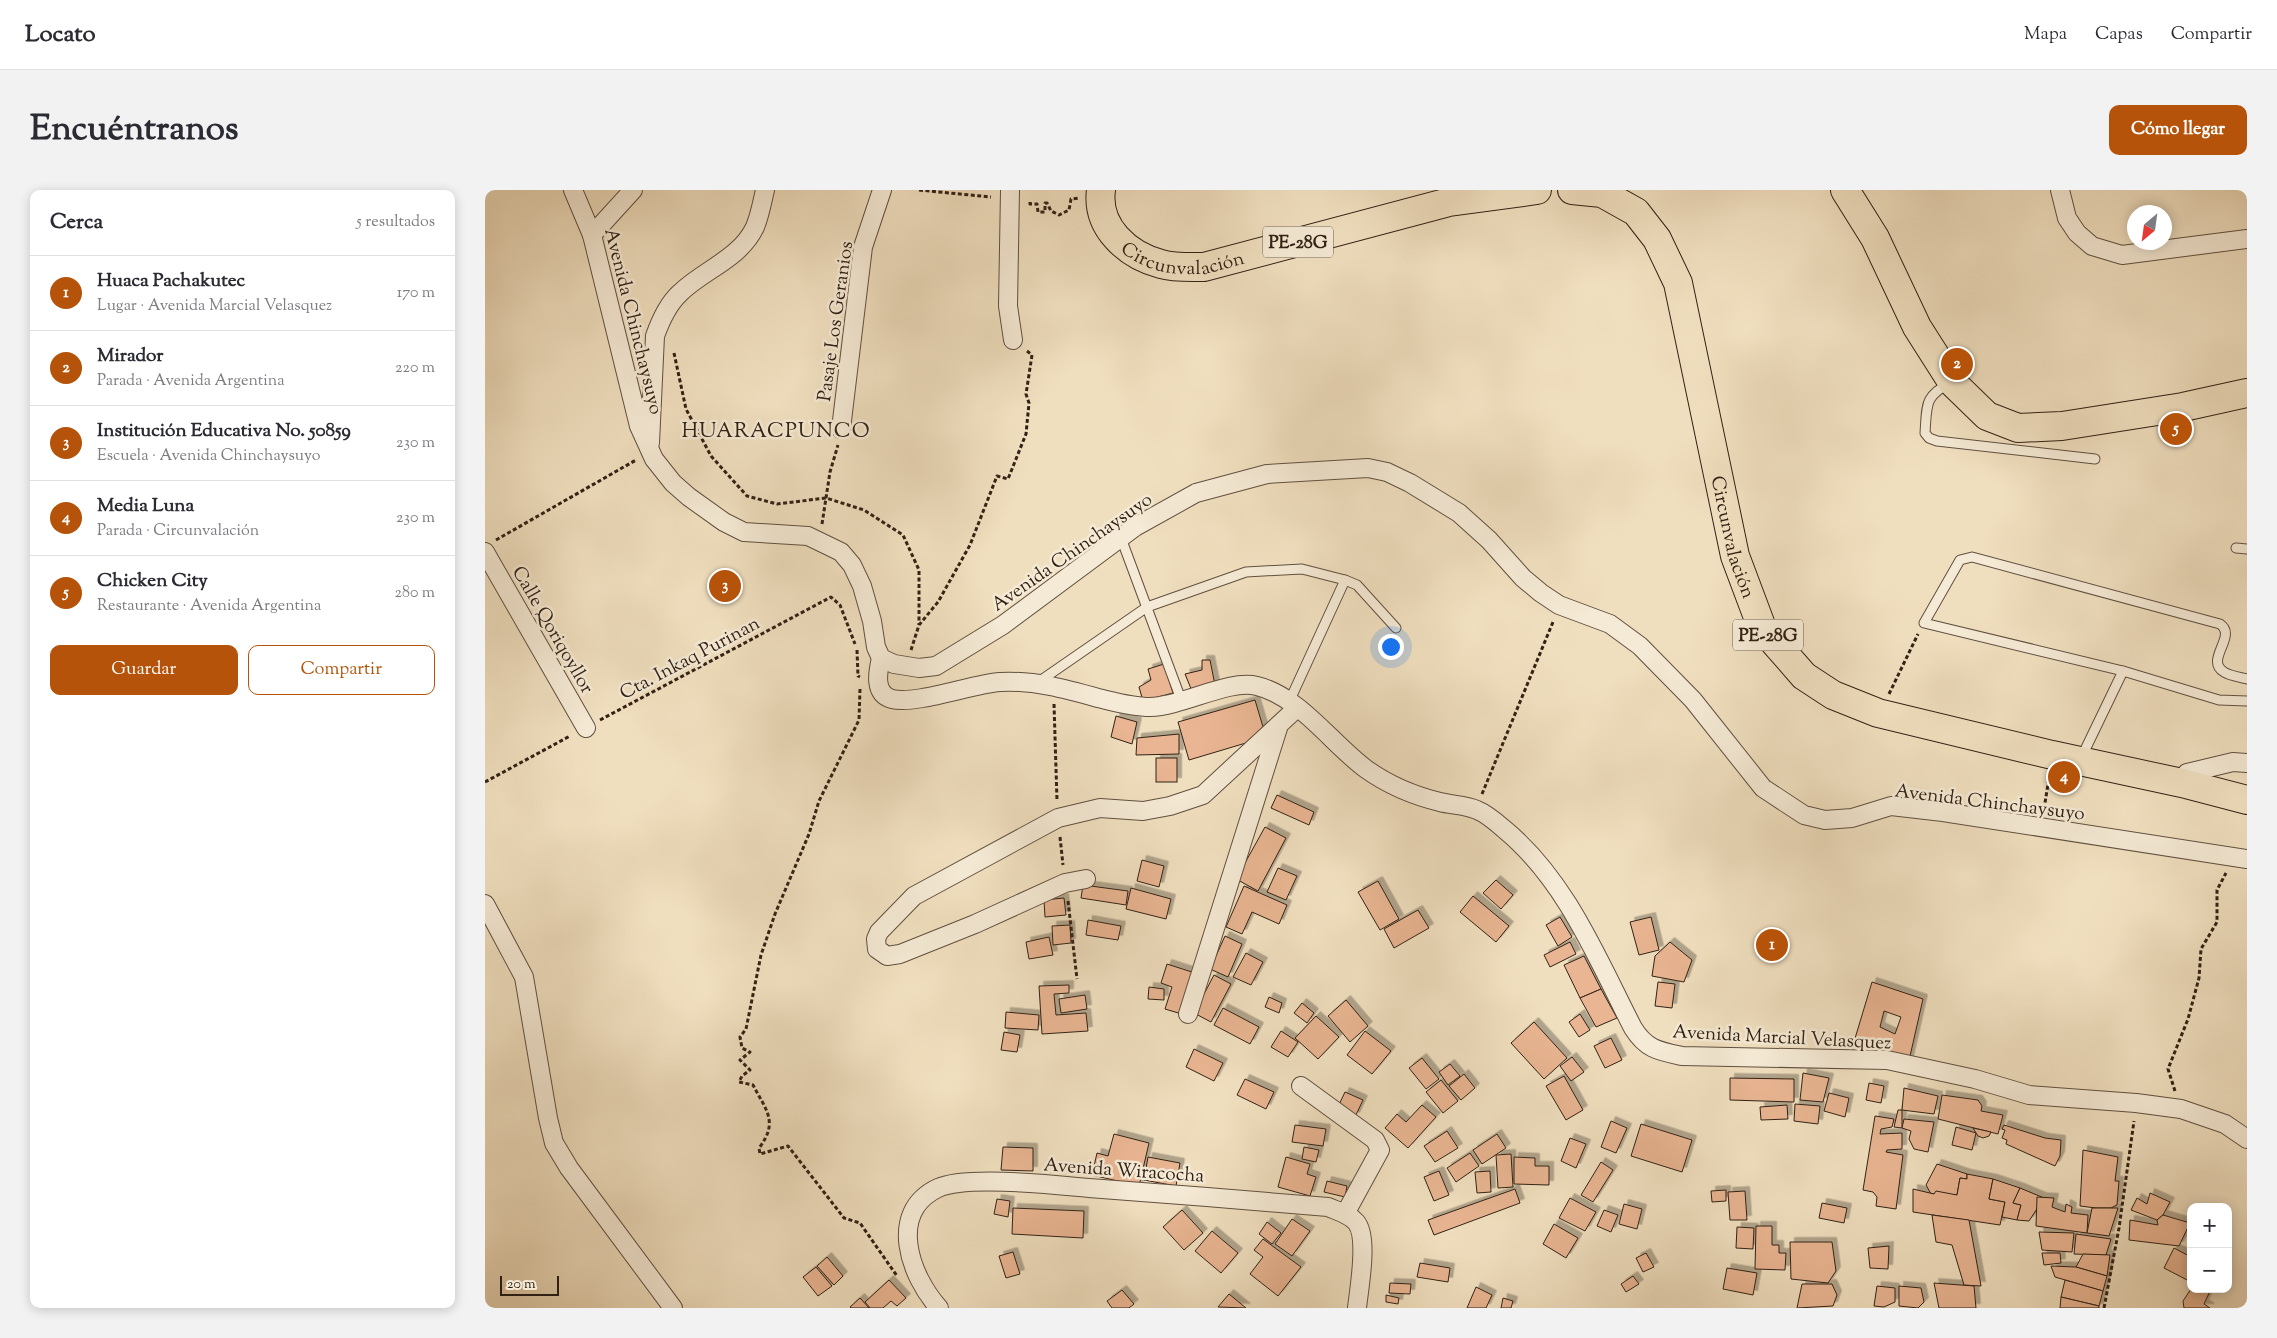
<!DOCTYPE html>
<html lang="es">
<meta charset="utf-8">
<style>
:root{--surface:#fff;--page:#f2f2f3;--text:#2b2b33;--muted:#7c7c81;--line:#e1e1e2;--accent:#b45309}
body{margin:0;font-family:"Sorts Mill Goudy",serif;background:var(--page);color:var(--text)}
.controls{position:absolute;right:15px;bottom:15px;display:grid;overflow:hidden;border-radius:10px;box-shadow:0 2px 12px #0003}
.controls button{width:45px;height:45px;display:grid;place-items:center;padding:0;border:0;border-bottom:1px solid var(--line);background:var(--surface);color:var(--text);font:25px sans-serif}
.compass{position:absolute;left:1642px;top:15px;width:45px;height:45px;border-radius:50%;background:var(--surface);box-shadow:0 2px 12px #0003;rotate:209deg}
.scale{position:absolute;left:15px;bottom:12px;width:59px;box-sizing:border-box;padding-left:5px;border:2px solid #312115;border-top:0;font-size:14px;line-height:18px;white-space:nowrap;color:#312115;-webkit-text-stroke:4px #f5ead5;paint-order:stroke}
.you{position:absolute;left:905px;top:456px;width:18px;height:18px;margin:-12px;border:4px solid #fff;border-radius:50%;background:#1a73e8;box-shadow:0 0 0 8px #1a73e833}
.badge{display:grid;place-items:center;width:32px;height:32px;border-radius:50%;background:var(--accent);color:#fff;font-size:16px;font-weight:700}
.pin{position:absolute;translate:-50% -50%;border:2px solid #fff;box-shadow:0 1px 5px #0006}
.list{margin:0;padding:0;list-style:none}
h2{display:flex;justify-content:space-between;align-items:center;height:65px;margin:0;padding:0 20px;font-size:21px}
h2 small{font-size:16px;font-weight:400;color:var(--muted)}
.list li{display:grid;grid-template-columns:32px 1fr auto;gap:15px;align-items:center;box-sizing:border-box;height:75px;padding:0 20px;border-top:1px solid var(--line)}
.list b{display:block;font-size:19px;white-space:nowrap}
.list p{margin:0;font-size:16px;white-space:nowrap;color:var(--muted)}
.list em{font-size:16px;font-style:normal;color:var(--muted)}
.actions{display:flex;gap:10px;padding:15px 20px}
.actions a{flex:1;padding:11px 0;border:1px solid var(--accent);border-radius:10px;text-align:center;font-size:18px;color:var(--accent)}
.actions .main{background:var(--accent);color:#fff}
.map{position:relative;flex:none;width:1762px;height:1118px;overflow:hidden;border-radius:10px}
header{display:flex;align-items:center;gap:30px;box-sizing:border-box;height:70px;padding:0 25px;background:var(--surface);border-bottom:1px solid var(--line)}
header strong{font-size:24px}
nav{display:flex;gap:28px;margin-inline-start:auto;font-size:18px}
.intro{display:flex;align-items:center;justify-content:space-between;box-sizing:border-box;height:120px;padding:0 30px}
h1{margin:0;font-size:35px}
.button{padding:12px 22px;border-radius:10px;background:var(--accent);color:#fff;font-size:18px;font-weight:700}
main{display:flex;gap:30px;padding:0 30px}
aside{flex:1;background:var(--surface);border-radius:10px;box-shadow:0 2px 12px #0003}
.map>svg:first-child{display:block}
.building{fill:#e9b592;stroke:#312115;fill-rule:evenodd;filter:url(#shadow)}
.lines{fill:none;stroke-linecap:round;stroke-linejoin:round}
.lane-casing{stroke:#615040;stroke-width:11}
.street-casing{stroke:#615040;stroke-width:20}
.highway-casing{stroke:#312115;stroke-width:30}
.path{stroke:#312115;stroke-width:3;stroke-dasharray:4 2.5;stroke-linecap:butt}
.lane{stroke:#f5ead5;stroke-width:9}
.street{stroke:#f5ead5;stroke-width:18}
.highway{stroke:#f0dfbf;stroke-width:28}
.labels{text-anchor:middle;stroke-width:5;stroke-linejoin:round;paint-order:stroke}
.shield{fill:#f5ead5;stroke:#6c5d4f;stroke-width:1}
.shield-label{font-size:18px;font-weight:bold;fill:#312115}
.street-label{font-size:19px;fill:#312115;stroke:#f5ead5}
.quarter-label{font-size:21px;letter-spacing:1px;fill:#312115;stroke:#f5ead5}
</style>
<header>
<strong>Locato</strong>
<nav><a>Mapa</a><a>Capas</a><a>Compartir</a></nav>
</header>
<div class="intro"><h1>Encuéntranos</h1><a class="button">Cómo llegar</a></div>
<main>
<aside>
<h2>Cerca<small>5 resultados</small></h2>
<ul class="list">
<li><span class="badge">1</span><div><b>Huaca Pachakutec</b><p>Lugar · Avenida Marcial Velasquez</p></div><em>170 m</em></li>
<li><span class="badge">2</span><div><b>Mirador</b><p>Parada · Avenida Argentina</p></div><em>220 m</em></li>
<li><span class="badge">3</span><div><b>Institución Educativa No. 50859</b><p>Escuela · Avenida Chinchaysuyo</p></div><em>230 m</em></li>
<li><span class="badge">4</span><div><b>Media Luna</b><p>Parada · Circunvalación</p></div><em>230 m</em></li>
<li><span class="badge">5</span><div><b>Chicken City</b><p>Restaurante · Avenida Argentina</p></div><em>280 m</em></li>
</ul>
<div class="actions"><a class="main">Guardar</a><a>Compartir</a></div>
</aside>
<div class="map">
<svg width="1762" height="1118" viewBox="0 0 1762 1118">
<defs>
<filter id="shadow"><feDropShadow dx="4.5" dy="-4.5" stdDeviation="0" flood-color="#0004"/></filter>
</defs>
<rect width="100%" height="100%" fill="#f0dfbf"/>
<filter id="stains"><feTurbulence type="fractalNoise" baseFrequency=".004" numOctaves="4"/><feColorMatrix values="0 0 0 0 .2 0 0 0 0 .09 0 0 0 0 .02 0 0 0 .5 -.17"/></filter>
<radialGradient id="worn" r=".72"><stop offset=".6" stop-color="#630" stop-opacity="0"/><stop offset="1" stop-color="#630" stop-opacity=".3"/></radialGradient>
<g class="building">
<polygon points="717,470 725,470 730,495 707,501 700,484 717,480"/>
<polygon points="679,474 688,503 658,511 654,497 666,490 663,479"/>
<polygon points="770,510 781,547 704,570 693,532"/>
<polygon points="631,526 652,532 647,554 626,547"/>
<polygon points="694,544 694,564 651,565 652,548"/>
<rect x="671" y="568" width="21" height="24"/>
<polygon points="792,605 829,622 824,635 786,618"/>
<polygon points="780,637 801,648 773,701 751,689"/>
<polygon points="657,670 679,676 674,697 652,691"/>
<polygon points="793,678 812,686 801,710 782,702"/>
<polygon points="1011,690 1028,705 1016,719 998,703"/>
<polygon points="893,691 914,729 895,740 873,702"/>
<polygon points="598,695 643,701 641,715 596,708"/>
<polygon points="759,696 802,715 794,734 767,722 757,744 741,737"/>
<polygon points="646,698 686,709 681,729 641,719"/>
<polygon points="988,706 1024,736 1011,752 975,722"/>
<polygon points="579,708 581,725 560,727 559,710"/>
<polygon points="933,720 944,738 909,758 899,739"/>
<polygon points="1075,727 1087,747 1073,756 1061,735"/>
<polygon points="1166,727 1174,760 1154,765 1145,732"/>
<polygon points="603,730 636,736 633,750 601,745"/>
<polygon points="585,735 586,753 568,755 567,736"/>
<polygon points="740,746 757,754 743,787 725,779"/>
<polygon points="564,747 568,765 544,769 541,752"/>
<polygon points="1085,752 1091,764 1065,777 1059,765"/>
<polygon points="1185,752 1207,770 1199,792 1167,786 1170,766"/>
<polygon points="761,763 778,772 766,795 748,787"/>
<polygon points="1099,766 1116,799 1095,808 1079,775"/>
<polygon points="682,774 713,784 700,825 680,819 687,797 676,793"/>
<polygon points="729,785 746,794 726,832 709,823"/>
<polygon points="1173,792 1190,794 1187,818 1170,816"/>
<path d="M1387 792 1438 809 1423 875 1368 855ZM1399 821 1416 827 1410 844 1395 837Z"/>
<polygon points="584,795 584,803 569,804 571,825 601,823 603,841 557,844 554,796"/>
<polygon points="664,797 679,799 679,810 663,809"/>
<polygon points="1116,799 1132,828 1111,837 1095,808"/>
<polygon points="600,805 602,819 576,823 574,809"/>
<polygon points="784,807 797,813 794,823 780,817"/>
<polygon points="861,810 883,836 865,852 843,826"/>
<polygon points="817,813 829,823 822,833 809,823"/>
<polygon points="738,818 774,837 765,854 729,835"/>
<polygon points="521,822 554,825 553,840 520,838"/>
<polygon points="1095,824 1105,840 1094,847 1084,832"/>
<polygon points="831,826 854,847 833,869 810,848"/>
<polygon points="1049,832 1082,868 1059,889 1026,853"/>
<polygon points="796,841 813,852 803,867 786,857"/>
<polygon points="880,841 906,861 887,884 862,865"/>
<polygon points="519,842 535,845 532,862 516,860"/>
<polygon points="1126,848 1137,870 1120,878 1109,856"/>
<polygon points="709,859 738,873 729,891 701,877"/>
<polygon points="1087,867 1099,882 1086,891 1075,876"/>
<polygon points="937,868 954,889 941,899 924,878"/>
<polygon points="965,874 975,886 963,895 954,882"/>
<polygon points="1318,883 1344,888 1338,912 1315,910"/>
<polygon points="979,884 990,898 976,910 964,896"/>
<polygon points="1079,886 1098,920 1081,930 1061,896"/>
<polygon points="1245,888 1309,889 1309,912 1245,910"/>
<polygon points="760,889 789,902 781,919 752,905"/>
<polygon points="956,890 973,911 958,923 941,902"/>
<polygon points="1384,893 1399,896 1396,913 1381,910"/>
<polygon points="1419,898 1453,906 1449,924 1417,920"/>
<polygon points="860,902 878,910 870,927 852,919"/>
<polygon points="1344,903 1364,908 1360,927 1339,921"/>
<polygon points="1457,905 1493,910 1497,916 1496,921 1518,925 1513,944 1453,929"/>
<polygon points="1310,914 1335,916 1333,934 1309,931"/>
<polygon points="937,915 951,927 923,958 900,938 912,924 921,932"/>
<polygon points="1302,915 1303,929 1276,930 1275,917"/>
<polygon points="1413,920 1417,920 1417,938 1409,937"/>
<polygon points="1390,926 1409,929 1407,937 1396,939 1395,944 1417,943 1417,959 1402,960 1401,962 1418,965 1411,1019 1391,1016 1392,1007 1388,1002 1378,1000"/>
<polygon points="1419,929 1449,932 1443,962 1429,959 1424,949 1426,941 1417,938"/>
<polygon points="1126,931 1142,938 1131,963 1116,957"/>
<polygon points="1156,934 1207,950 1197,982 1146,966"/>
<polygon points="810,935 841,939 838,956 807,952"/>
<polygon points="1519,935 1560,948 1576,950 1575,966 1570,976 1521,954 1522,950 1517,948 1520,940 1517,939"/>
<polygon points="1471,937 1491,943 1487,960 1467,955"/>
<polygon points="1488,938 1506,942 1504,946 1498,948 1493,946"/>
<polygon points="962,941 973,958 950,972 939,956"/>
<polygon points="629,944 664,953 654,996 607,985 612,963 623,966"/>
<polygon points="1012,944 1021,958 997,974 988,960"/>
<polygon points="1085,948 1101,954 1091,978 1076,971"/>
<polygon points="518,957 548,958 548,981 516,980"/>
<polygon points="819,957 834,960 831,972 817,969"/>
<polygon points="1598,960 1633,967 1630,991 1634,991 1632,1015 1626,1018 1611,1018 1595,1016"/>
<polygon points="985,963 994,976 971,992 962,978"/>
<polygon points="1026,964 1028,997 1013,998 1011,965"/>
<polygon points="663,967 695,973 691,996 659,990"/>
<polygon points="801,967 825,974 822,984 831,987 825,1006 793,997"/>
<polygon points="1029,967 1050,968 1050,976 1064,976 1064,995 1029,994"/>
<polygon points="1116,972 1128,980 1108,1012 1096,1005"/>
<polygon points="1452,974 1482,984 1482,989 1475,988 1472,1005 1446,1004 1441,995"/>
<polygon points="954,981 964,1005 949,1011 939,987"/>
<polygon points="1005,981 1006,1002 992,1003 990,982"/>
<polygon points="1482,984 1508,989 1504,1009 1520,1012 1515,1035 1428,1022 1428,999 1449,1004 1451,1001 1472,1005 1475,988 1482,989"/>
<polygon points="1508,989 1535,998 1528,1013 1536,1015 1532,1030 1517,1027 1520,1012 1504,1009"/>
<polygon points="842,991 862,996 860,1007 839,1002"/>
<polygon points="1535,998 1559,1008 1544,1031 1532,1030 1536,1015 1528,1013"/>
<polygon points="1030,999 1035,1013 949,1045 943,1030"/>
<polygon points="1241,1000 1241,1011 1227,1012 1226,1001"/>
<polygon points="1260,1001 1262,1030 1245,1030 1243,1002"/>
<polygon points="1665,1003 1685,1012 1678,1025 1672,1030 1646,1020 1652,1008 1662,1014"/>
<polygon points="1552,1007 1569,1008 1567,1017 1580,1022 1581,1014 1587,1017 1586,1023 1603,1025 1602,1043 1551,1036"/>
<polygon points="1085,1008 1111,1022 1100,1041 1074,1028"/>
<polygon points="512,1009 525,1011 523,1027 509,1024"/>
<polygon points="1337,1013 1362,1018 1359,1033 1334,1028"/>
<polygon points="1139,1014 1157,1019 1152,1039 1134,1034"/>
<polygon points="528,1018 599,1021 598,1048 527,1044"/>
<polygon points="1607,1018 1633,1018 1624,1046 1602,1043"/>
<polygon points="697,1020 718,1043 699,1060 678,1037"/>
<polygon points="1119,1020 1133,1025 1126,1042 1112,1036"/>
<polygon points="1447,1025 1484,1030 1496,1096 1479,1095 1467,1055 1451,1052"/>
<polygon points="1678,1025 1705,1033 1694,1056 1644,1050 1645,1030 1673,1035 1672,1030"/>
<polygon points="807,1029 825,1041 807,1066 790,1054"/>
<polygon points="782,1032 796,1043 787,1054 774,1044"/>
<polygon points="1069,1034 1093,1048 1081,1068 1058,1054"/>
<polygon points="1271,1036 1287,1036 1287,1055 1294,1055 1294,1063 1301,1063 1300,1080 1270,1079"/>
<polygon points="1252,1037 1269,1038 1268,1059 1251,1058"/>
<polygon points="727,1041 753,1063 736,1083 710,1061"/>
<polygon points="1554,1042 1589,1043 1587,1062 1557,1060"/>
<polygon points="1591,1044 1626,1049 1621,1065 1589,1064"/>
<polygon points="778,1049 816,1077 793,1106 765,1084 778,1067 769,1060"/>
<polygon points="1305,1052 1347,1052 1351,1081 1343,1093 1306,1089"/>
<polygon points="1404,1056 1403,1079 1385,1078 1383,1058"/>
<polygon points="1689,1058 1706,1067 1706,1092 1679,1078"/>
<polygon points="528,1062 535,1084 521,1088 514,1066"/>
<polygon points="1161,1063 1169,1077 1158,1082 1151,1068"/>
<polygon points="1557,1063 1575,1063 1576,1073 1559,1075"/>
<polygon points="1598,1064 1625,1065 1622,1086 1591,1077"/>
<polygon points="342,1067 358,1086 349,1095 332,1076"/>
<polygon points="935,1073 965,1078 963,1092 932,1087"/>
<polygon points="1566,1076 1591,1077 1622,1086 1618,1101 1570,1087"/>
<polygon points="331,1077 347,1096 333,1106 318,1087"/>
<polygon points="1242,1078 1272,1083 1268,1105 1238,1099"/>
<polygon points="1148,1086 1154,1094 1141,1102 1136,1094"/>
<polygon points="404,1090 421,1108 412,1116 406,1111 398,1118 385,1118 380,1112"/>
<polygon points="1580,1090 1618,1101 1614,1116 1576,1107"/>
<polygon points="905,1093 926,1094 925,1104 904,1103"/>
<polygon points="1449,1093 1489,1096 1491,1118 1454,1118"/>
<polygon points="1317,1094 1347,1094 1352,1105 1348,1116 1312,1118"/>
<polygon points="1392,1096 1410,1098 1410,1112 1399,1117 1389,1116"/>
<polygon points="1414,1096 1436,1098 1439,1112 1433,1118 1414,1116"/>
<polygon points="991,1097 1007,1105 1001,1118 982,1118"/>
<polygon points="1706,1099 1726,1099 1719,1114 1725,1118 1699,1118 1698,1111"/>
<polygon points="637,1100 649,1114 644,1118 627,1118 622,1111"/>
<polygon points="744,1104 761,1118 733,1117"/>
<polygon points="901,1105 914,1108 913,1114 901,1112"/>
<polygon points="1576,1107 1614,1116 1614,1118 1575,1118"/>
<polygon points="375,1108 384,1118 366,1118 365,1117"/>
<polygon points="1018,1108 1028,1111 1026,1118 1016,1118"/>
</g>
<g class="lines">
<defs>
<g id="lane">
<path d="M1465 193C1439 206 1442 216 1440 243L1444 248 1452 251 1610 269"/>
<polyline points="636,348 697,512"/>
<polyline points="1751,358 1762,359"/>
<path d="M1762 489C1755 487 1745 486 1739 482 1719 470 1753 446 1735 434L1487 367 1475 370 1439 433 1638 481 1734 510 1762 511"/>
<polyline points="552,493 662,417 761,382 817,379 860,390 872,395 911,438"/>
<polyline points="804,512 860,390"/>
<polyline points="1599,562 1638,481"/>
</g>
<g id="street">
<polyline points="88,0 107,45 154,236 169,269 188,293 204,307 239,332 259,342 323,346 356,362 367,375 377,396 387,431 391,457 396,468 409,474 434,478 451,476 518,435 650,337 711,303 782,284 883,278 902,282 925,293 974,323 1004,350 1038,388 1056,403 1074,415 1125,434 1155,456 1208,510 1278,598 1319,625 1340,630 1367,628 1406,616 1458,622 1762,669"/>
<polyline points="525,0 523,116 528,150"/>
<polyline points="1575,0 1582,28 1592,43 1607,56 1637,65 1762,49"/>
<polyline points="107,45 148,0"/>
<polyline points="356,239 378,57 397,0"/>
<path d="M165 253 170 146C175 132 184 113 195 103 218 80 255 69 270 37 275 25 277 13 280 0"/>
<polyline points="0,362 101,538"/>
<path d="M396 468C393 481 388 504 407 509 431 515 487 494 515 492 549 490 581 499 613 508 630 512 647 517 665 517 699 516 743 489 772 496 814 506 847 554 881 579 902 594 930 606 955 612 966 615 981 615 992 620 1002 624 1011 632 1019 639 1081 690 1112 768 1148 838 1161 859 1173 861 1197 866L1402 870 1490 889 1544 905 1651 913 1696 919 1740 934 1762 949"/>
<polyline points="1697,593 1702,583 1748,572 1762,573"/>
<polyline points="601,689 580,693 490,734 415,764 402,766 392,759 391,749 394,742 429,706 573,628 615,618 658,621 685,616 718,605 812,518"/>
<polyline points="0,714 39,787 63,928 69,953 84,978 188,1118"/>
<polyline points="703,824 793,538"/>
<polyline points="816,896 890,950 895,960 860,1024"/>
<path d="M454 1118C425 1086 402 1022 453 998 481 985 571 995 604 998 684 1004 763 1010 843 1017 852 1021 864 1024 871 1032 884 1047 874 1098 872 1118"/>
</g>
<g id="highway">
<path id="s1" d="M616 0C611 37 642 65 676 74 690 78 705 77 719 77L964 12 1052 0"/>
<path id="s2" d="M1087 0 1117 3 1151 22 1172 49 1193 93 1250 366 1277 438 1319 486 1348 505 1393 523 1567 565 1697 593 1762 610"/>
<polyline points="1360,0 1390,48 1432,137 1467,192 1502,226 1533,238 1577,236 1698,217 1762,203"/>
</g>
</defs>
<use href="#lane" class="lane-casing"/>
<use href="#street" class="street-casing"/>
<use href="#highway" class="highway-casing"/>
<g class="path">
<polyline points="434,0 506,7"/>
<polyline points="545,12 545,14 552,14 553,22 560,22 560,13 562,13 566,21 574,25 584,20 586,9 594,8"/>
<polyline points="189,163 201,219 226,266 262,306 292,314 341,308 379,320 418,345 434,380 434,435"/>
<polyline points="337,334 345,282 353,255"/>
<polyline points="11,350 151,270"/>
<polyline points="372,460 373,486 375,487"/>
<polyline points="426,460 434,435 453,412 485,355 512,286 523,289 541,244 544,213 541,204 547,165 542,161"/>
<path d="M375 499 374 530 334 611 324 644 290 724 276 765 261 839 255 847 257 858 265 862 255 870 265 880 257 886 254 892 268 895C281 920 294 932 274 958L275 964 303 956 359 1028 375 1033 412 1086"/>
<polyline points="1404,504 1433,444"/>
<polyline points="569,514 572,611"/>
<polyline points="115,530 346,407 355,415 370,454"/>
<polyline points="0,592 85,546"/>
<polyline points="997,604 1068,432"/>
<polyline points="1559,619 1564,588"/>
<polyline points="575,647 578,675"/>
<polyline points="583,711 592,789"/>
<polyline points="1690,901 1683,879 1703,829 1714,788 1716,759 1732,732 1732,700 1741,683"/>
<polyline points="1619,1118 1634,1038 1649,931"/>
</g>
<use href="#lane" class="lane"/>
<use href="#street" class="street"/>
<use href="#highway" class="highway"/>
</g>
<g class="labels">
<g class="shield">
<rect x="778" y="36.5" width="70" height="31" rx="4"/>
<rect x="1248" y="429.5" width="70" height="31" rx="4"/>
</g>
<g class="shield-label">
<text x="813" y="58">PE-28G</text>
<text x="1283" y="451">PE-28G</text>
</g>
<g class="street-label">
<text dy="7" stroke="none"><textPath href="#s1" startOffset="125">Circunvalación</textPath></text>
<text transform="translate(150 131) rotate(76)" y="7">Avenida Chinchaysuyo</text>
<text transform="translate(349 131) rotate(-82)" y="7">Pasaje Los Geranios</text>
<text dy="7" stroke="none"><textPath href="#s2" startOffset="412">Circunvalación</textPath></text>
<text transform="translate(586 361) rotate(-35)" y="7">Avenida Chinchaysuyo</text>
<text transform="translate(69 439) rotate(60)" y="7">Calle Qoriqoyllor</text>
<text transform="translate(204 467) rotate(-28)" y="7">Cta. Inkaq Purinan</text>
<text transform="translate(1505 611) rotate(7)" y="7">Avenida Chinchaysuyo</text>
<text transform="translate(1297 846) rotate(3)" y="7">Avenida Marcial Velasquez</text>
<text transform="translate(639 979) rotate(4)" y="7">Avenida Wiracocha</text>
</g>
<g class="quarter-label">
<text x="291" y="247">HUARACPUNCO</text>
</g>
</g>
<rect width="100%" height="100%" filter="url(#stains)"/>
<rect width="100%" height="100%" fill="url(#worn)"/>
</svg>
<div class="controls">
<button>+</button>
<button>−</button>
</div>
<svg class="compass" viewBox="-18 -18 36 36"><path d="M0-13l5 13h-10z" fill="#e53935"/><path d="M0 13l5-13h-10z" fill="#7c7c81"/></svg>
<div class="scale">20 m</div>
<div class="you"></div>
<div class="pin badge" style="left:1287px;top:755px">1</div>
<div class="pin badge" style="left:1472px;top:174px">2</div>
<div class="pin badge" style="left:240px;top:396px">3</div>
<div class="pin badge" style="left:1579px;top:587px">4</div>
<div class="pin badge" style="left:1691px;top:239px">5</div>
</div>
</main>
